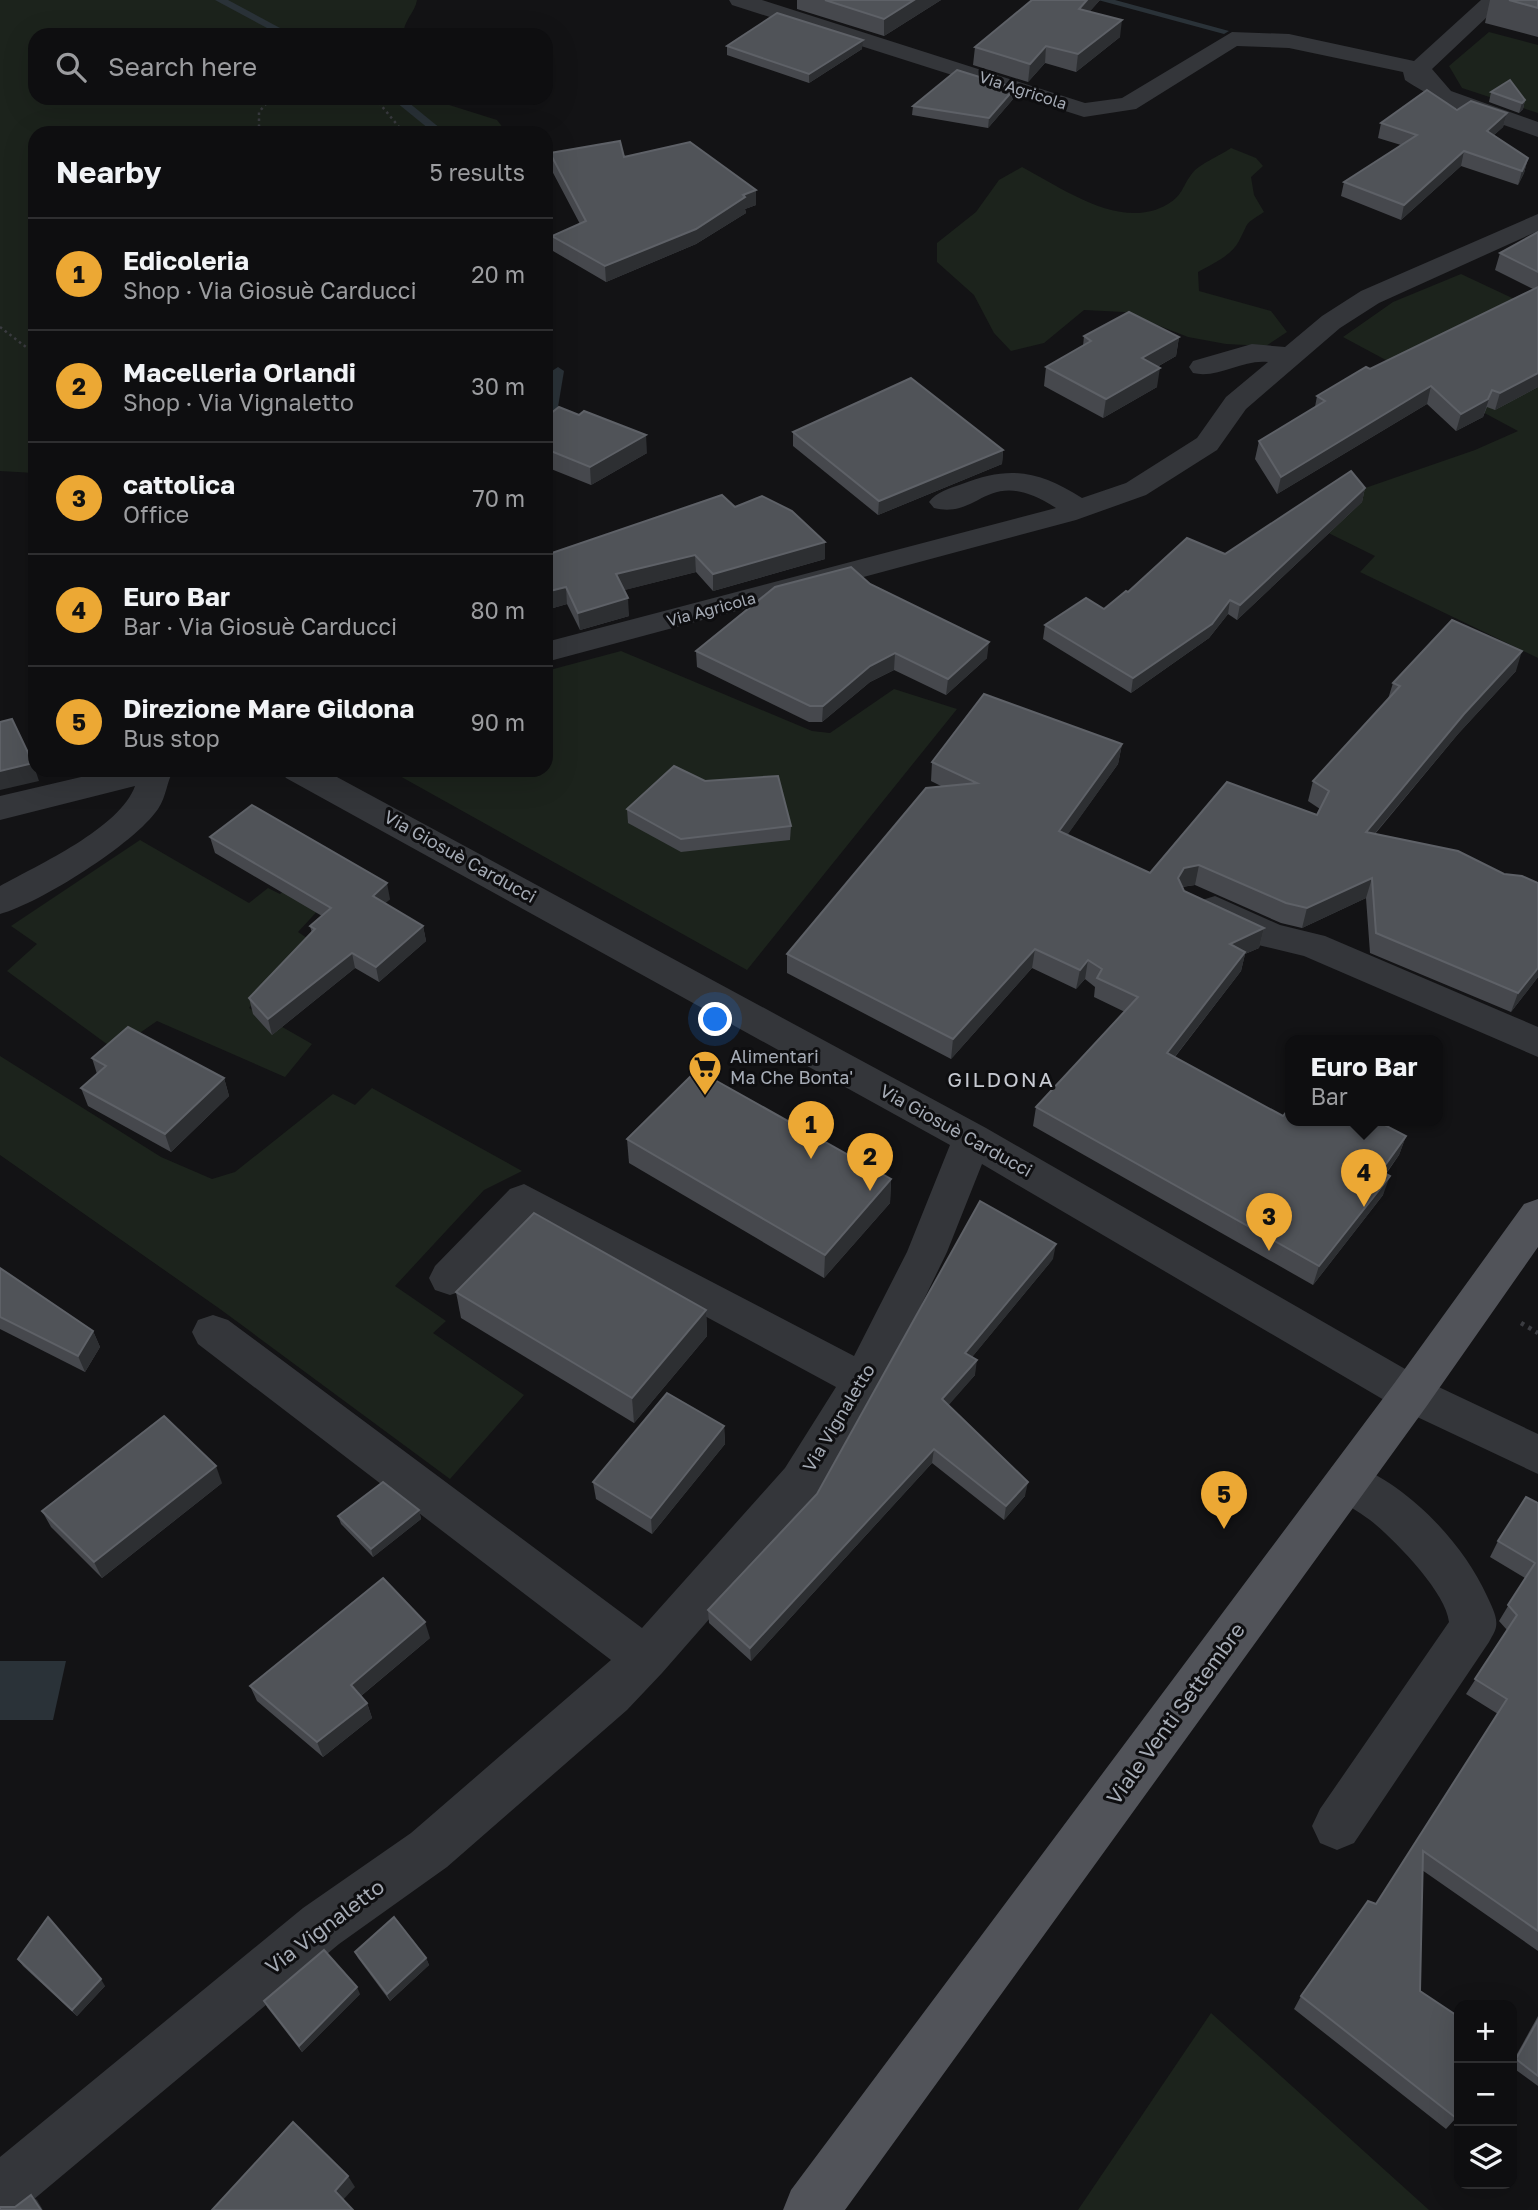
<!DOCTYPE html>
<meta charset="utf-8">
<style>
:root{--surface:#0e0e10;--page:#171719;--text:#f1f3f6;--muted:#9b9c9f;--line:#2e2e30;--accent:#eca834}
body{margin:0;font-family:"Golos Text",sans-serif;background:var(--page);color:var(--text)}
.controls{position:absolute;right:21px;bottom:21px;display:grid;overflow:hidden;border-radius:14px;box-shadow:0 7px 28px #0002}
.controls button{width:63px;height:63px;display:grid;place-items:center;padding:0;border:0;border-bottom:2px solid var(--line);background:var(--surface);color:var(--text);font:35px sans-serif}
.you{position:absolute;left:716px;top:1020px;width:24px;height:24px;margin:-18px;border:5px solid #fff;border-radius:50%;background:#1a73e8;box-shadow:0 0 0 10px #1a73e833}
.badge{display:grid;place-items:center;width:46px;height:46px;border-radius:50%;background:var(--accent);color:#111;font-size:23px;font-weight:700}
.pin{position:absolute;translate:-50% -58px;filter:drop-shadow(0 2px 4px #0008)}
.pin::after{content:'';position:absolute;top:37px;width:24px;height:21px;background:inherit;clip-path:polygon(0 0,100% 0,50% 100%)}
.popup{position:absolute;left:1285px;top:1035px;width:158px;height:91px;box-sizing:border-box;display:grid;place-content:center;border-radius:14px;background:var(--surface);filter:drop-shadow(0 2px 5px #0005);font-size:23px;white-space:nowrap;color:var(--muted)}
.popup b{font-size:26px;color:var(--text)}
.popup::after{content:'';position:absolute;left:50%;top:100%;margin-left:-14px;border:14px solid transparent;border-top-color:var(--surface)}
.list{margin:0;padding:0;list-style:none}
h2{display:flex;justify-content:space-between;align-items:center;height:91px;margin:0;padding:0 28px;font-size:30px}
h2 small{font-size:23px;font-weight:400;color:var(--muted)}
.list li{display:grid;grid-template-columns:46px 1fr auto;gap:21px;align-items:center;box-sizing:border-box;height:112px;padding:0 28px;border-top:2px solid var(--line)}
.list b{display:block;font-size:26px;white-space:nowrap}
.list p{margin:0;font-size:23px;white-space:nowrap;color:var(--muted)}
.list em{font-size:23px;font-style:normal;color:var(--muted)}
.icon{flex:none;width:38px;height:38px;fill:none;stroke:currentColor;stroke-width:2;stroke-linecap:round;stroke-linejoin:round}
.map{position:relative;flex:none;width:1538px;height:2210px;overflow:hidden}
.search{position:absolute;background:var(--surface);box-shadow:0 7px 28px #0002;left:28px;top:28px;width:525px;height:77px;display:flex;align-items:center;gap:18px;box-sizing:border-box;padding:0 24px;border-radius:21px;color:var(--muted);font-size:26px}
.panel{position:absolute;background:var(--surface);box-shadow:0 7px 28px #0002;left:28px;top:126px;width:525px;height:651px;border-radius:21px}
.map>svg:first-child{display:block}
.green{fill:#1c231c}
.water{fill:#2a3238}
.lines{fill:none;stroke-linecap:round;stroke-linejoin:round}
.stream{fill:#2a3238;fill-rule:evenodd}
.path-far1{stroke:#3b3c41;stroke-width:2.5;stroke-dasharray:2.5 3.5;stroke-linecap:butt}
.path{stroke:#3b3c41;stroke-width:4.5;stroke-dasharray:3.5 5;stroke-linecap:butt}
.minor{fill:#34363a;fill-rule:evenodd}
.major{fill:#515359;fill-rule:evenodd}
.wall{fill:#46484d}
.shaded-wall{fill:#2d2f32}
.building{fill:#505358;stroke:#5e6167;stroke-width:2}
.labels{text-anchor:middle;stroke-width:6;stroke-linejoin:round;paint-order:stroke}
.far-street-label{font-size:16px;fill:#a5abb5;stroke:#0e0e10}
.street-label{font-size:18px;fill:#a5abb5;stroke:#0e0e10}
.poi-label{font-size:18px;fill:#a5abb5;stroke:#0e0e10;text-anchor:start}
.quarter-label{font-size:21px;letter-spacing:2px;fill:#c6c9d1;stroke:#0e0e10}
.near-street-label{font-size:21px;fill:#a5abb5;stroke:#0e0e10}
</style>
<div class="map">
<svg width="1538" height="2210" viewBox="0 0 1538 2210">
<rect width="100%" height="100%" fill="#131315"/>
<g class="green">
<path d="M0 0H417C415 13 402 22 404 35H35V98H427L497 120 507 133H35V473L0 471Z"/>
<polygon points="1489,32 1538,45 1538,113 1462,88 1449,66"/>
<path d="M1231 148 1256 158 1263 166 1251 177 1254 195 1264 212C1242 226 1250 221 1239 241 1231 256 1212 264 1198 272L1199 291 1271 311 1287 332 1266 346 1226 344 1188 337 1124 312 1084 310 1044 343 1011 351 994 333 974 295 937 262V243L976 212 999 180 1022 167C1062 188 1122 232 1168 204 1183 195 1182 187 1191 175 1198 164 1220 156 1231 148Z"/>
<polygon points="1461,274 1538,310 1538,658 1360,572 1375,556 1290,514 1475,450 1518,431 1343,337 1393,302"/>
<polygon points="621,651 812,731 830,733 894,689 957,709 747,970 389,770 546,770 546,671"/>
<polygon points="140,840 249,903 268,888 280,894 290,885 323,905 298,932 310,940 249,1008 312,1044 285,1077 157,1021 115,1050 7,971 37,944 11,926"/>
<polygon points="0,1056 161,1157 212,1179 235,1172 333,1094 355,1105 372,1088 522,1171 484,1190 395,1286 446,1321 433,1333 524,1395 450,1479 220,1309 0,1155"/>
<polygon points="1211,2013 1429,2210 1078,2210"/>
</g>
<polygon class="water" points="0,1661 66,1661 53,1720 0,1720"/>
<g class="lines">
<g class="stream">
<polygon points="215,0 228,0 293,35 280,35"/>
<polygon points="1098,0 1115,0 1229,31 1224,34"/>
<polygon points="391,98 403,98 446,133 434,133"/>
<polygon points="546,328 552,332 551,338 546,338"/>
<polygon points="558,367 564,371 558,407 551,422 546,423 552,371"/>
</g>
<g class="path-far1">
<polyline points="375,98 404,133"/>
<polyline points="259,133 259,112 271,98"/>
<polyline points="0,327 35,354"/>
</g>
<polyline class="path" points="1521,1323 1538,1333"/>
<g class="minor">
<path d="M729 0H762L1085 103 1122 98 1232 32 1289 34 1414 61 1481 0H1505L1432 69 1451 91 1538 122V137L1435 101C1426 91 1416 88 1405 80L1403 72 1289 48 1237 46 1136 109 1084 117 732 5Z"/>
<path d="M1538 214V231L1379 303 1340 328 1246 409 1217 450 1146 495 1076 520 546 662V642L1056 508C987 463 981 520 934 508L929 502C936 492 951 488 962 484 1010 465 1039 471 1082 498L1126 483 1197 438 1226 397 1268 362C1242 359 1218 379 1193 373L1189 367 1193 361 1252 344 1285 347 1322 316 1361 291Z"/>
<path d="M111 770H174C166 782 167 796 158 809 134 844 40 903 0 914V886C38 865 120 828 135 786L0 820V796Z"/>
<polygon points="281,770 324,770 986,1128 1426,1381 1538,1434 1538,1474 1396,1407 982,1164 947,1252 878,1394 817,1496 662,1673 627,1710 447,1867 339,1944 21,2210 0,2210 0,2157 303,1908 411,1833 611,1660 198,1344 192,1332 198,1320 213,1315 228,1320 642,1628 785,1468 836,1387 529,1221 465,1290 450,1295 435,1290 429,1278 435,1266 510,1189 524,1184 854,1356 907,1252 950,1145 286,778"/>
<polygon points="1215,896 1280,925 1325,936 1538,1027 1538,1057 1304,956 1258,945 1202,918 1197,909 1202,900"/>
<path d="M1348 1462C1406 1483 1462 1541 1487 1596 1491 1605 1498 1617 1496 1627 1495 1632 1491 1638 1489 1642L1354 1843 1337 1850 1320 1843 1312 1826 1320 1809 1449 1622C1446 1592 1394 1539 1370 1520 1353 1507 1335 1501 1326 1481L1332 1467Z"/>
</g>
<polygon class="major" points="1538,1199 1538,1247 1426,1407 845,2210 783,2210 791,2190 1396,1381 1524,1204"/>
</g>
<g class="wall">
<polygon points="797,0 941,0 884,36 797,9"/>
<polygon points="1032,0 1100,0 1090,11 1120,37 1076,72 1045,63 1028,82 973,65 975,47"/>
<polygon points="1490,0 1538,0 1538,37 1485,23"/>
<polygon points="727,46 862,49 809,83 727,55"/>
<polygon points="1491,92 1525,100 1523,109 1519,113 1489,102"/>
<polygon points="1014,98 988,128 912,115 913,106"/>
<polygon points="1457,110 1507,113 1503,127 1494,135 1528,158 1524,173 1518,185 1461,166 1401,220 1341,196 1344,182 1401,145 1378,138 1381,123"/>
<polygon points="550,153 624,157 756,190 756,205 745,209 746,213 696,244 606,282 553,251 552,236 580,224 551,169"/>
<polygon points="1538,232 1538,387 1495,410 1487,407 1483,417 1456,431 1427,404 1277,494 1255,459 1259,441 1315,407 1317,396 1533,289 1495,270 1500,253"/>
<polygon points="1084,336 1179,337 1176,356 1157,367 1157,387 1103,418 1044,386 1046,367 1083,346"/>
<polygon points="546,417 647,453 591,485 546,467"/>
<polygon points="793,432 1003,450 1002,464 878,515 793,446"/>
<polygon points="1365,488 1362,502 1237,620 1228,614 1209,638 1131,693 1043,639 1045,625 1104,609 1128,592 1225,554"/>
<polygon points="735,507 825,559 713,591 696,572 624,590 629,616 580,630 567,604 546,610 546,555"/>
<polygon points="870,584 987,658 946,695 894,670 870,682 822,722 809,722 697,667 696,651"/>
<polygon points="1516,671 1458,734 1375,834 1538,977 1511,1012 1370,953 1366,898 1302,928 1281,923 1195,885 1182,887 1184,891 1264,928 1259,948 1245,954 1241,971 1175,1057 1283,1116 1406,1136 1399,1155 1386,1174 1383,1195 1313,1285 1033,1126 1036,1107 1125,1012 1094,997 1095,987 1085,979 1076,989 1032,968 951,1059 787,973 787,954 941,786 931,781 932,762 1122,744 1118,764 1067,835 1150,873 1317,815 1320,809 1308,801 1313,781 1388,699 1393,683"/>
<polygon points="627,809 791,826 790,840 681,852 628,823"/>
<polygon points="210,837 390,899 385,903 423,926 426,941 379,982 355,968 272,1035 253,1014 249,998 312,933 310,926 322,916 215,853"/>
<polygon points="92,1058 224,1078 229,1096 171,1152 88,1106 81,1088 97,1074"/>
<polygon points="627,1139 891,1179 890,1203 824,1278 629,1163"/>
<polygon points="1053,1259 972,1357 975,1375 948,1405 1025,1496 1004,1520 932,1463 751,1661 709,1623 708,1610"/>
<polygon points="0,1268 93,1331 100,1347 85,1372 0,1329"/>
<polygon points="456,1292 706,1310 707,1336 634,1423 461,1318"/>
<polygon points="724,1426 725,1444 652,1534 596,1499 593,1482"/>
<polygon points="222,1483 102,1578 51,1527 42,1511"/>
<polygon points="1538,1503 1538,1951 1422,1870 1420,1991 1456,2118 1446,2129 1294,2009 1301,1996 1376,1904 1498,1714 1466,1694 1507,1630 1499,1621 1525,1578 1490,1557 1498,1541"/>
<polygon points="419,1510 421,1519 373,1557 341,1524 338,1516"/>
<polygon points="430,1638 361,1696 367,1703 372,1718 323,1757 257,1701 250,1686"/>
<polygon points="355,1952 426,1958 429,1965 390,2001 358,1958"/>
<polygon points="18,1959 105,1986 77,2016 23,1966"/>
<polygon points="360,1994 302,2052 267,2007 264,2001"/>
<polygon points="1538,2016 1538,2086 1512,2067 1512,2063"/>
</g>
<g class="shaded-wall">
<polygon points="914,0 941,0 884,36 884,19"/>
<polygon points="1087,0 1100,0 1077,26 1079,9"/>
<polygon points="1122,20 1120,37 1076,72 1078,54"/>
<polygon points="863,40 862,49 809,83 809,74"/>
<polygon points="1046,46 1045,63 1028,82 1030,64"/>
<polygon points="1015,88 1014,98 988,128 989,118"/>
<polygon points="1525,100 1523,109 1519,113 1522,103"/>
<polygon points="1507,113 1503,127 1483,145 1487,131"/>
<polygon points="1464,151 1461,166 1401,220 1404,205"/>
<polygon points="1528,158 1524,173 1518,185 1522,171"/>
<polygon points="756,190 756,205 745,209 746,213 696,244 606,282 605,266 743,195"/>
<polygon points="1179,337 1176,356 1139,377 1142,358"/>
<polygon points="1160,368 1157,387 1103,418 1106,399"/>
<polygon points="1538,373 1538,387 1495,410 1500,393"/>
<polygon points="1431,386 1427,404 1277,494 1281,477"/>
<polygon points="1492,390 1483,417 1456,431 1461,414"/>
<polygon points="646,435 647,453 591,485 590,467"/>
<polygon points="1003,450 1002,464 878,515 879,501"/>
<polygon points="1365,488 1362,502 1237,620 1240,605"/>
<polygon points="825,542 825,559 713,591 713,574"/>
<polygon points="695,555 696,572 617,592 616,574"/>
<polygon points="566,587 567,604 546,610 546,592"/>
<polygon points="628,598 629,616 580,630 578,613"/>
<polygon points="1230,600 1228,614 1209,638 1131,693 1133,678"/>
<polygon points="989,642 987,658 946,695 948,679"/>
<polygon points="1522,651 1516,671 1458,734 1360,851 1366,832 1464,714"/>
<polygon points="895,653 894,670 870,682 822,722 823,706 870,666"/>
<polygon points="1122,744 1118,764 1056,851 1059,831"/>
<polygon points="33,763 39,781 0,790 0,771"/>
<polygon points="1199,865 1195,885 1180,887 1178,878 1184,868"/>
<polygon points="1372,878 1366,898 1302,928 1307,908"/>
<polygon points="387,883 390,899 376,912 373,896"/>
<polygon points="423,926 426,941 379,982 376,967"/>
<polygon points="1264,928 1259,948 1245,954 1241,971 1163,1072 1167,1053 1230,944"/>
<polygon points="1035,949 1032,968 951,1059 953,1039"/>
<polygon points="352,953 355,968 272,1035 268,1019"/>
<polygon points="1088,960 1085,979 1076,989 1080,970"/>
<polygon points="1538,968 1538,977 1511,1012 1518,993"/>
<polygon points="224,1078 229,1096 171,1152 165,1134"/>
<polygon points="1406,1136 1399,1155 1374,1189 1381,1171"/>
<polygon points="1390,1176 1383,1195 1313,1285 1319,1266"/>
<polygon points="891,1179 890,1203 824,1278 825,1255"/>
<polygon points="1056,1244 1053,1259 963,1368 965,1353"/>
<polygon points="706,1310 707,1336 634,1423 632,1398"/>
<polygon points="93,1331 100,1347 85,1372 78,1356"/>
<polygon points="977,1360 975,1375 941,1414 942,1399"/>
<polygon points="724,1426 725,1444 652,1534 651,1518"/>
<polygon points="934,1449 932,1463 751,1661 750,1648"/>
<polygon points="216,1466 222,1483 102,1578 94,1562"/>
<polygon points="1028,1482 1025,1496 1004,1520 1006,1506"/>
<polygon points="419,1510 421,1519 373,1557 371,1549"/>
<polygon points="425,1622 430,1638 356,1700 351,1685"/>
<polygon points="367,1703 372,1718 323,1757 317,1742"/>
<polygon points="426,1958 429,1965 390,2001 387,1994"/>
<polygon points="101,1979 105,1986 77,2016 72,2010"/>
<polygon points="357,1987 360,1994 302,2052 299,2046"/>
<polygon points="348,2176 355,2187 341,2202 335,2191"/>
<polygon points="31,2195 37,2200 43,2210 41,2210"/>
</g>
<g class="building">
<polygon points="825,0 914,0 884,19"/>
<polygon points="1032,0 1087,0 1079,9 1122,20 1078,54 1046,46 1030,64 975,47"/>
<polygon points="1509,0 1538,0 1538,8"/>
<polygon points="777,13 863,40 809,74 727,46"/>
<polygon points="957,70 1015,88 989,118 913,106"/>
<polygon points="1510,80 1525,100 1522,103 1491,92"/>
<polygon points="1427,90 1457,110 1471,101 1507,113 1487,131 1528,158 1522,171 1464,151 1404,205 1344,182 1417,135 1381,123"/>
<polygon points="620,141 624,157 690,142 756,190 743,195 745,197 696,229 605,266 552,236 586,221 550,153"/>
<polygon points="1538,232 1538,272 1500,253"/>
<polygon points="1538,287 1538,373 1500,393 1492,390 1488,399 1461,414 1431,386 1281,477 1259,441 1325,401 1317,396 1366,367 1370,369"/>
<polygon points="1129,312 1179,337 1142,358 1160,368 1106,399 1046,367 1091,341 1084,336"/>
<polygon points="911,378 1003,450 879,501 793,432"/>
<polygon points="559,407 579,415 584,411 646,435 590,467 546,449 546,417"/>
<polygon points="1351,471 1365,488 1240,605 1230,600 1212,624 1133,678 1045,625 1086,598 1104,609 1126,591 1128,592 1187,538 1225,554"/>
<polygon points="722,495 735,507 762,496 792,511 825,542 713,574 695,555 616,574 628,598 578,613 566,587 546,592 546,555"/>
<polygon points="851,567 870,584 989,642 948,679 895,653 870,666 823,706 810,706 696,651 775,587"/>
<polygon points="1452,620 1522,651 1464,714 1366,832 1458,851 1504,874 1522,876 1538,883 1538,968 1518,993 1376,933 1372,878 1307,908 1286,903 1199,865 1184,868 1178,878 1184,891 1264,928 1230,944 1245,952 1167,1053 1283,1116 1291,1106 1291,1121 1377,1121 1406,1136 1381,1171 1390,1176 1319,1266 1036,1107 1138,997 1097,978 1102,969 1088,960 1080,970 1035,949 953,1039 787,954 926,788 977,783 932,762 984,694 1122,744 1059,831 1150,873 1227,782 1317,815 1329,791 1313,781 1400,686 1393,683"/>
<polygon points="12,719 33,763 0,771 0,722"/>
<polygon points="674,766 705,781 778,776 791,826 681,839 627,809"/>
<polygon points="252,805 387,883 373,896 423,926 376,967 352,953 268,1019 249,998 315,929 310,926 331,908 210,837"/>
<polygon points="128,1027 224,1078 165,1134 81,1088 106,1066 92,1058"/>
<polygon points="697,1070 891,1179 825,1255 627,1139"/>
<polygon points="980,1201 1056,1244 965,1353 977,1360 942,1399 1028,1482 1006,1506 934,1449 750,1648 708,1610 817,1494"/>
<polygon points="534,1213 706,1310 632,1398 456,1292"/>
<polygon points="0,1268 93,1331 78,1356 0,1317"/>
<polygon points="667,1393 724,1426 651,1518 593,1482"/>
<polygon points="164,1416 216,1466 94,1562 42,1511"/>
<polygon points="383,1482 419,1510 371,1549 338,1516"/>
<polygon points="1526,1497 1538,1503 1538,1931 1423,1851 1420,1991 1459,2017 1459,2111 1456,2118 1301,1996 1368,1901 1376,1904 1507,1699 1475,1679 1517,1615 1508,1605 1535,1563 1498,1541"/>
<polygon points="383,1578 425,1622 351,1685 367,1703 317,1742 250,1686"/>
<polygon points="48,1917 101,1979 72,2010 18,1959"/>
<polygon points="394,1917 426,1958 387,1994 355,1952"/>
<polygon points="324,1950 357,1987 299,2046 264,2001"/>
<polygon points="1538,2020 1538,2076 1516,2059"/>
<polygon points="293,2122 348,2176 335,2191 353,2210 212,2210"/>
<polygon points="31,2195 41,2210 0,2210 0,2207 15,2207"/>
</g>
<defs>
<symbol id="supermarket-pin" viewBox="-11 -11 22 30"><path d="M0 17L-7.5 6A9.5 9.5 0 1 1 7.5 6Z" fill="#eca834" stroke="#0e0e10"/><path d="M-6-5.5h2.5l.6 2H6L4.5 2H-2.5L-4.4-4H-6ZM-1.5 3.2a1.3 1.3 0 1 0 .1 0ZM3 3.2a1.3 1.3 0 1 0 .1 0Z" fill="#111"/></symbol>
</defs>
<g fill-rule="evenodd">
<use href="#supermarket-pin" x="686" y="1048" width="38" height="52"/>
</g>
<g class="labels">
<g class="far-street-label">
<text transform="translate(1023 90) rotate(18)" y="6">Via Agricola</text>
<text transform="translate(711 609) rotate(-15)" y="6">Via Agricola</text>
</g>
<g class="street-label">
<text transform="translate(460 857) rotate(29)" y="6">Via Giosuè Carducci</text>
<text transform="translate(956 1131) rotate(29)" y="6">Via Giosuè Carducci</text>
<text transform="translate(839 1418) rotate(-59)" y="6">Via Vignaletto</text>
</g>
<g class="poi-label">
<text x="730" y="1063">Alimentari<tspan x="730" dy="21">Ma Che Bonta'</tspan></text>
</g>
<g class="quarter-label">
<text x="1001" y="1087">GILDONA</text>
</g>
<g class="near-street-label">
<text transform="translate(1176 1714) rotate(-54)" y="7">Viale Venti Settembre</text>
<text transform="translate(325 1927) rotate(-37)" y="7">Via Vignaletto</text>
</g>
</g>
</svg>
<div class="controls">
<button>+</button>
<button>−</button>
<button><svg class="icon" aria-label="layers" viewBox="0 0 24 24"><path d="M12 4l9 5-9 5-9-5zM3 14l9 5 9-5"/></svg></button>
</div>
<div class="you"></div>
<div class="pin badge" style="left:811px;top:1159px">1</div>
<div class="pin badge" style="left:870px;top:1191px">2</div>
<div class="pin badge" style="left:1269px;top:1251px">3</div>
<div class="pin badge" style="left:1364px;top:1207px">4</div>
<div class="popup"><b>Euro Bar</b>Bar</div>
<div class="pin badge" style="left:1224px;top:1529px">5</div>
<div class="search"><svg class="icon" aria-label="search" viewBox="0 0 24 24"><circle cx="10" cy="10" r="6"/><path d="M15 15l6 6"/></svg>Search here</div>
<section class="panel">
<h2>Nearby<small>5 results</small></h2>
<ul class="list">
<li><span class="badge">1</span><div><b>Edicoleria</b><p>Shop · Via Giosuè Carducci</p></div><em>20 m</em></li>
<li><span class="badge">2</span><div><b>Macelleria Orlandi</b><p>Shop · Via Vignaletto</p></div><em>30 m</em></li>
<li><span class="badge">3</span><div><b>cattolica</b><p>Office</p></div><em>70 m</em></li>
<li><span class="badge">4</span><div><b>Euro Bar</b><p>Bar · Via Giosuè Carducci</p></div><em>80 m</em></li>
<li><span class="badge">5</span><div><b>Direzione Mare Gildona</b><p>Bus stop</p></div><em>90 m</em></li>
</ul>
</section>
</div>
